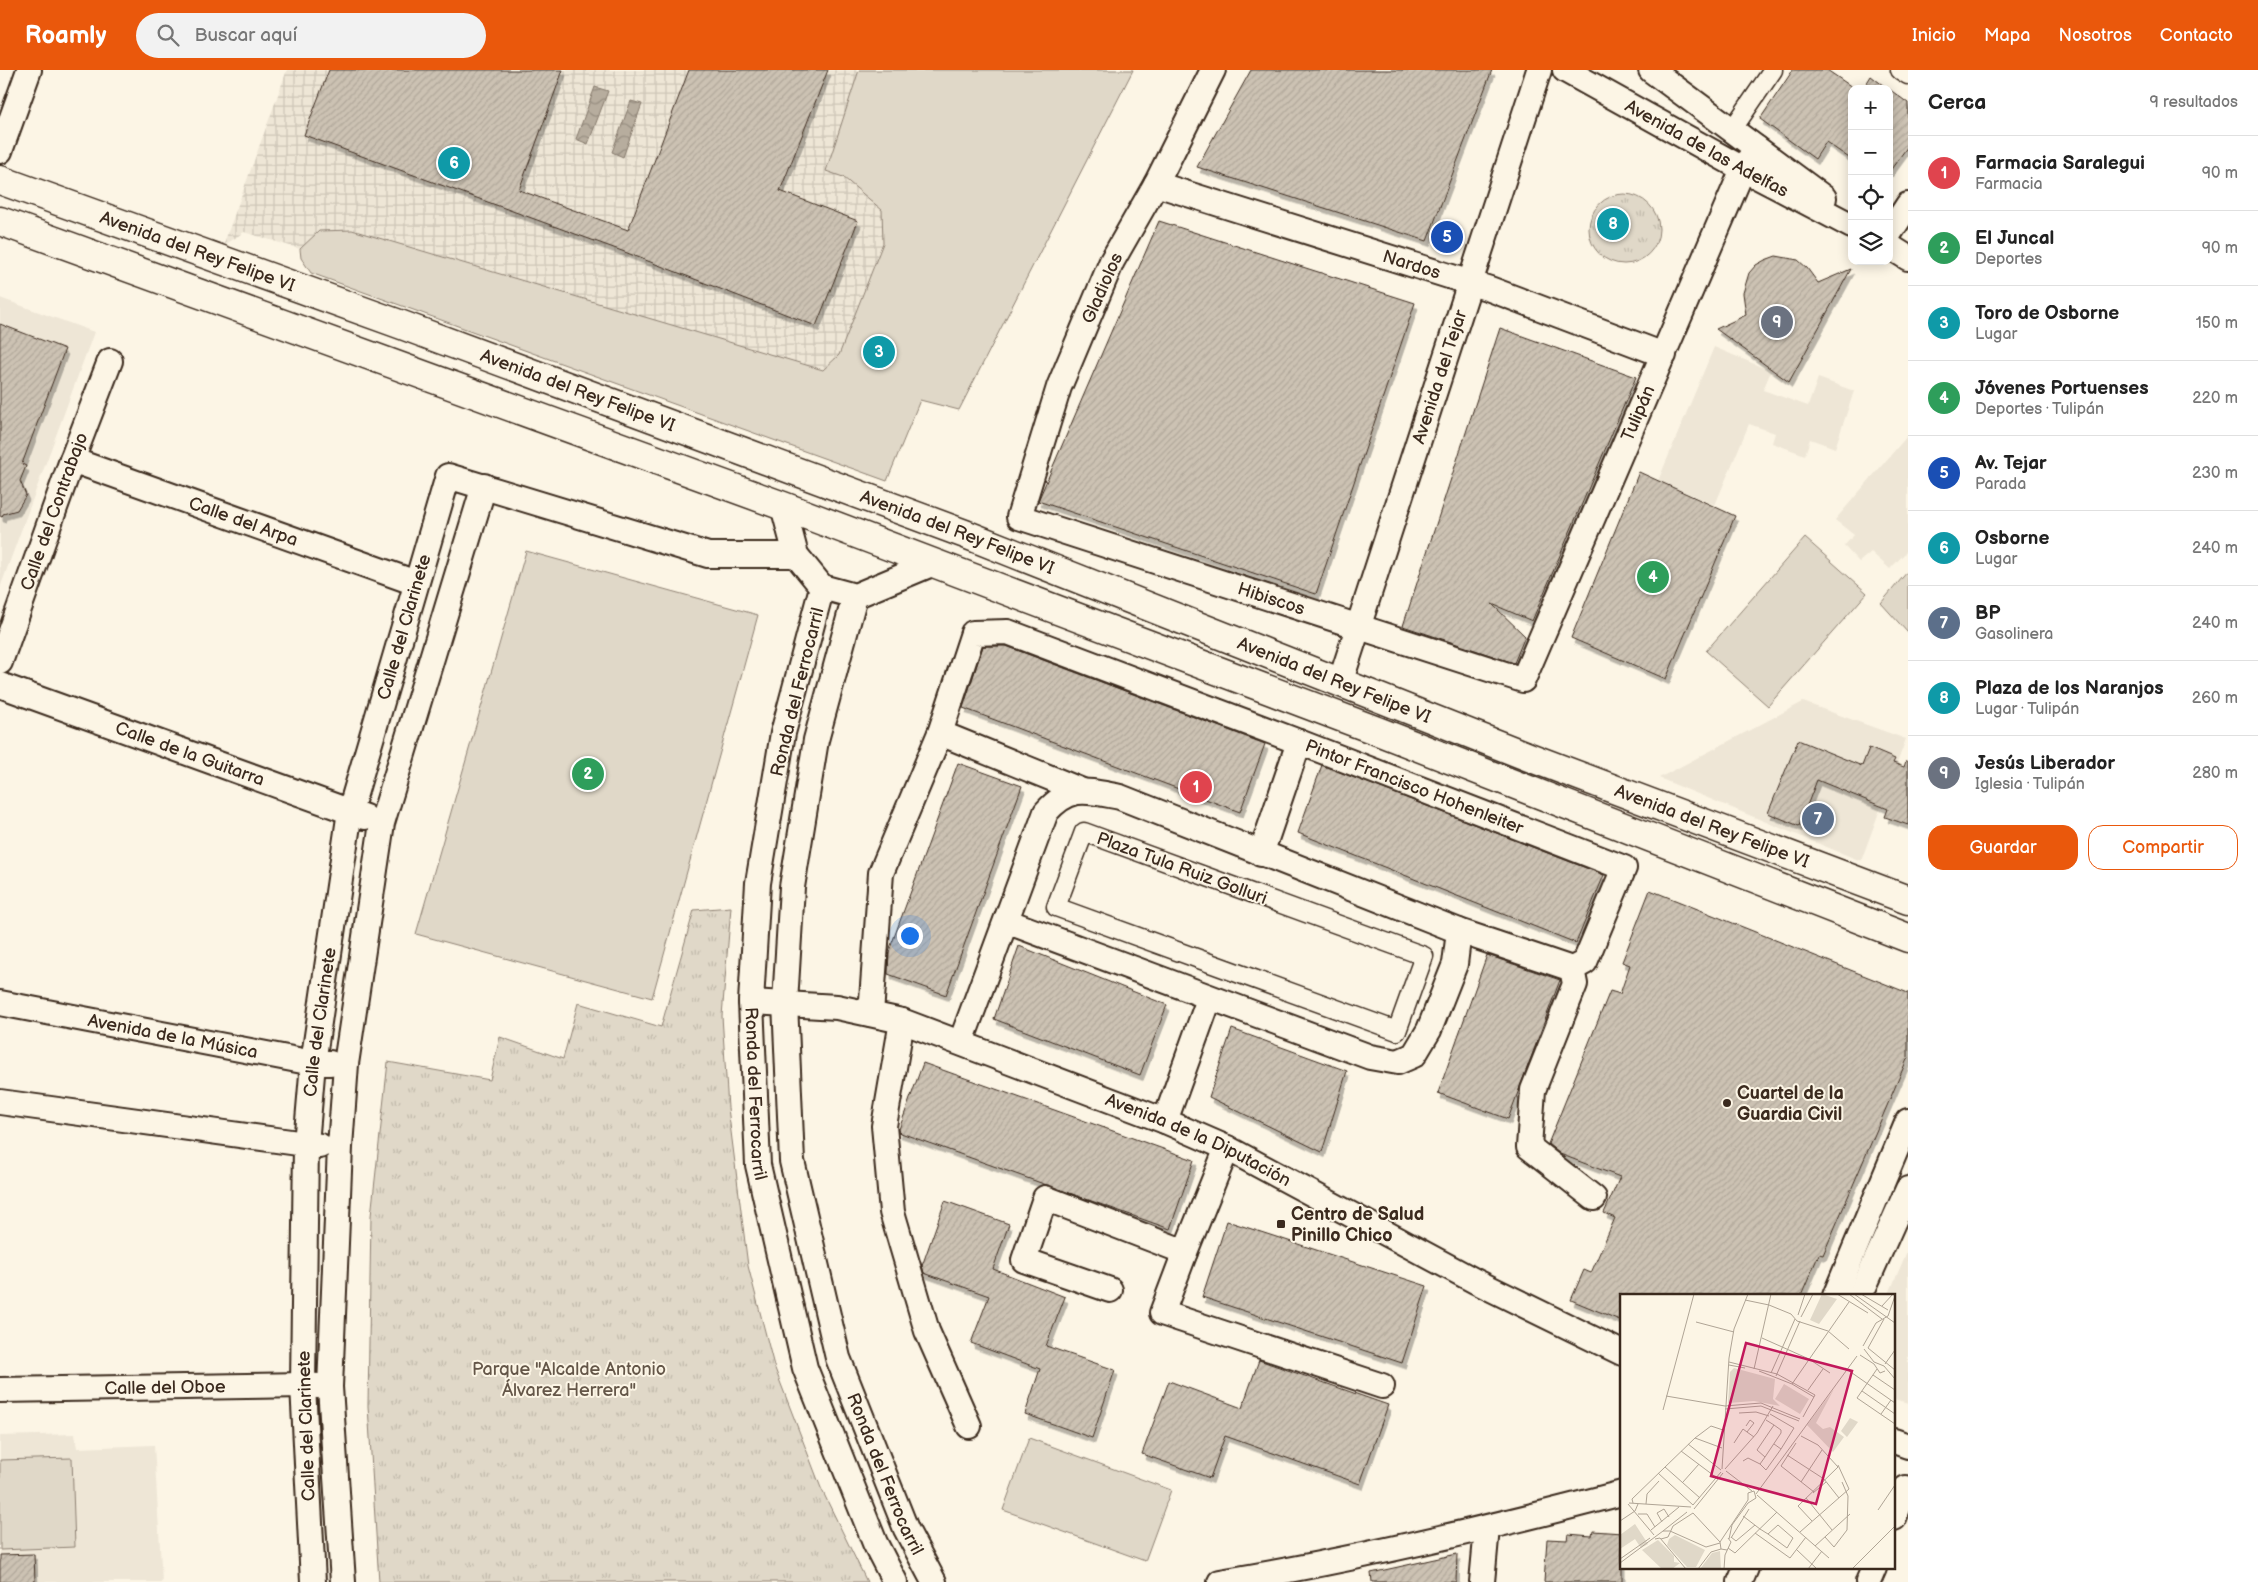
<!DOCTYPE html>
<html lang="es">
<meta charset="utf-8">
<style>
:root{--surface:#fff;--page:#f2f2f2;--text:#222;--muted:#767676;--line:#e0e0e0;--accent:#ea580c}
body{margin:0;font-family:"Balsamiq Sans",sans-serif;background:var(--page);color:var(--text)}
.controls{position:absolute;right:15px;top:15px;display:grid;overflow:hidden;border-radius:10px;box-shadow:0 2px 12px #0003}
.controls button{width:45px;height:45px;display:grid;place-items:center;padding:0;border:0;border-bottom:1px solid var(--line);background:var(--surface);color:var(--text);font:25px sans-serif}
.you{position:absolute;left:909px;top:865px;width:18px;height:18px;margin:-12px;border:4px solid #fff;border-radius:50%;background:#1a73e8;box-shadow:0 0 0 8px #1a73e833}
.badge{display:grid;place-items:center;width:32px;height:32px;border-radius:50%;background:var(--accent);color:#fff;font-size:16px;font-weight:700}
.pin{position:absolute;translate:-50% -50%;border:2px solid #fff;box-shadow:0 1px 5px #0006}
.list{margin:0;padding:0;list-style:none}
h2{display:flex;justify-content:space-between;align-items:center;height:65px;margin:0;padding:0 20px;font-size:21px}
h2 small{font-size:16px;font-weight:400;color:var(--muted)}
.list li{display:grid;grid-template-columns:32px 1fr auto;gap:15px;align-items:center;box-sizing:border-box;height:75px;padding:0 20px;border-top:1px solid var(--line)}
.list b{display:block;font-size:19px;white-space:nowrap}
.list p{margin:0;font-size:16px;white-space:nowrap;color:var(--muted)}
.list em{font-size:16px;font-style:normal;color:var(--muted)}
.actions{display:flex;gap:10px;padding:15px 20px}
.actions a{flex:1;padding:11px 0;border:1px solid var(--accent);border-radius:15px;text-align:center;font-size:18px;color:var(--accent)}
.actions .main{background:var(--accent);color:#fff}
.icon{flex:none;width:28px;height:28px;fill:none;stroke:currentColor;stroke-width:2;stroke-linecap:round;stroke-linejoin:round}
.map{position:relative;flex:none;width:1908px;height:1512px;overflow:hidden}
header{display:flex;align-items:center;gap:30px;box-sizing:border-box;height:70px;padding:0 25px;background:var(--accent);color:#fff}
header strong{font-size:24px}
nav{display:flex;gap:28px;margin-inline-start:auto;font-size:18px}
.search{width:350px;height:45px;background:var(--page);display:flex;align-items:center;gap:12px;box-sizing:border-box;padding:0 18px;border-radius:28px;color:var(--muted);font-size:19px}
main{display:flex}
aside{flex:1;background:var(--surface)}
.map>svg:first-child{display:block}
.built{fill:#eee6d6}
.industrial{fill:url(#industrial-grid)}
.grass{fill:#e0d8c8;stroke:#8e8173}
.park{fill:url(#park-tufts);stroke:#8e8173}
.water{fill:url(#water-waves);stroke:#85796b}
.building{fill:url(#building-hatch);stroke:#3b2a1e;filter:url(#shadow)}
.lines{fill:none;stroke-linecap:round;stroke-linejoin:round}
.pedestrian-casing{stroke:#3b2a1e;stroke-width:21}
.minor-casing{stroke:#3b2a1e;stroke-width:28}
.secondary-casing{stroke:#3b2a1e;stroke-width:31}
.pedestrian{stroke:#fcf5e5;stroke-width:18}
.minor{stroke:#fcf5e5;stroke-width:24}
.secondary{stroke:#fcf5e5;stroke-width:28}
.poi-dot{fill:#3b2a1e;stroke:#fcf5e5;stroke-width:2}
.labels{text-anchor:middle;stroke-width:4;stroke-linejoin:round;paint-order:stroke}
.street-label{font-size:18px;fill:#3b2a1e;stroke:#fcf5e5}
.poi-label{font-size:18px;font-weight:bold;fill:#3b2a1e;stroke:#fcf5e5;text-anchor:start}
.park-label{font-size:18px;fill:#645648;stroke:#fcf5e5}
.inset-road{fill:none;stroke:#afa495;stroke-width:1}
.view{fill:#c2185b;fill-opacity:0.15;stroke:#c2185b;stroke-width:2.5}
.inset-edge{fill:none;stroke:#3b2a1e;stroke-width:2.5}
</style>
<header>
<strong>Roamly</strong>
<div class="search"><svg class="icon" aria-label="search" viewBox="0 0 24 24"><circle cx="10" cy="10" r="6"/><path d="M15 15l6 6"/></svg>Buscar aquí</div>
<nav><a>Inicio</a><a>Mapa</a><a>Nosotros</a><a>Contacto</a></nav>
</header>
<main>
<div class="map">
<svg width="1908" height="1512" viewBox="0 0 1908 1512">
<defs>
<pattern id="industrial-grid" width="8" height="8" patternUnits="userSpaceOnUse" patternTransform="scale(1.25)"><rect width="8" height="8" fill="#eee6d6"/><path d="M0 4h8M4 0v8" fill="none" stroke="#cdc5b7"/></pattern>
<pattern id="park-tufts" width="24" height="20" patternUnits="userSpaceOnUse" patternTransform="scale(1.25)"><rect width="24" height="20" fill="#e0d8c8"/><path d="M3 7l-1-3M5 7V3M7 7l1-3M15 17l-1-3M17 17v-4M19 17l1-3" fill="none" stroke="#c1baab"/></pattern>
<pattern id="water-waves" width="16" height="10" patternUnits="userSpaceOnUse" patternTransform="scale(1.25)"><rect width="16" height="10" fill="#b7ad9e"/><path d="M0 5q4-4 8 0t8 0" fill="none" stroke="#968d80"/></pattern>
<pattern id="building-hatch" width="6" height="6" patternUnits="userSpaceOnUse" patternTransform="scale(1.25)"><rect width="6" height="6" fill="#ccc2b3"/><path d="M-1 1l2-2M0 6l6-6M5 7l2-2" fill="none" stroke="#b0a79a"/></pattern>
<filter id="shadow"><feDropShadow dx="3" dy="5.5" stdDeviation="0" flood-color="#0004"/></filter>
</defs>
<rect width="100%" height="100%" fill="#fcf5e5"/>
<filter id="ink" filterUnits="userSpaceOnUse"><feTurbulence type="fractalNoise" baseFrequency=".02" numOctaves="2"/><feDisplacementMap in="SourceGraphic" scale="10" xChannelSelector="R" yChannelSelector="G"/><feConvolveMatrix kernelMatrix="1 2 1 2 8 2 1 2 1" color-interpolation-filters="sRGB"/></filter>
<g filter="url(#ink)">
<g class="built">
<polygon points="0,228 94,262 0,518"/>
<polygon points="1714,277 1771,301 1763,320 1808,336 1818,308 1854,321 1835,378 1810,369 1805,385 1772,373 1775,363 1749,354 1715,435 1658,411"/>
<polygon points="1908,365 1908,480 1890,499 1871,482 1859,492 1844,476 1854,465 1835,450"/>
<polygon points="1803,632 1906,669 1861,791 1659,708"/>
<polygon points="1908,1179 1908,1333 1894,1329 1894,1226 1888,1226"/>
<polygon points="75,1364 77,1378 154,1375 162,1512 0,1512 0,1366"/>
</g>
<polygon class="industrial" points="287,0 1133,0 959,340 920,330 887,411 311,203 301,188 300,179 244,162 223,176"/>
<g class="grass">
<polygon points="859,0 1133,0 959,340 920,330 887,411 311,203 301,188 300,179 319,161 352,160 823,300 839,285 883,173 882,140 843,107 826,101"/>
<polygon points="1805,468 1867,523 1768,636 1706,581"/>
<polygon points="526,481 758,545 652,928 416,864"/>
<polygon points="1908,501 1908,563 1881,533"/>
<polygon points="1029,1368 1171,1420 1145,1491 1003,1440"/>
<polygon points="72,1388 75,1477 0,1480 0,1390"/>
</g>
<g class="park">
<circle cx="1624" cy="159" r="35"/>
<polygon points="731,837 722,946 728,1038 748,1196 774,1296 821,1418 867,1512 379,1512 368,1336 371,1146 388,992 490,1010 500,967 563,989 578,933 661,957 694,840"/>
</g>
<g class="water">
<polygon points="595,17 608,21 588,74 576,69"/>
<polygon points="631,31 642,34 623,87 612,82"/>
</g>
<g class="building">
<polygon points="329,0 563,0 519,120 628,160 689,0 828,0 780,121 858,151 816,256 622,181 304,65"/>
<polygon points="1251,0 1492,0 1427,171 1197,97"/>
<polygon points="1793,0 1827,0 1855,19 1852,19 1852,90 1826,72 1815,89 1760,49"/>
<polygon points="1871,6 1888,19 1863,19"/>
<polygon points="1889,19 1908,33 1908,76 1889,102"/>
<polygon points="1159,151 1415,233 1316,524 1038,431"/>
<polygon points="1776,186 1798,190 1807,198 1818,213 1851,199 1789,312 1716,259 1746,245 1743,223 1749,203 1756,195 1765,190"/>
<polygon points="0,254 65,279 22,394 26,396 20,411 26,425 17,440 3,444 2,447 0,446"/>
<polygon points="1500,258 1636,307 1532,551 1492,534 1525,566 1514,593 1403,556"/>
<polygon points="1639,402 1735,446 1666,609 1571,568"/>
<polygon points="983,576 1006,576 1265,674 1240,742 963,638"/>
<polygon points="1798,670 1862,696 1869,678 1895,689 1893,693 1904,697 1906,691 1908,692 1908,755 1885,747 1888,739 1817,710 1799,756 1768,743"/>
<polygon points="958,693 1022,716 946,925 888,904 889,881"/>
<polygon points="1322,695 1604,805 1576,873 1298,763"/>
<polygon points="1650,820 1908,923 1908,987 1823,1185 1819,1184 1801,1226 1622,1226 1622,1251 1571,1230 1584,1200 1591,1203 1615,1148 1604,1143 1620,1107 1560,1084 1548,1074 1610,921 1620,924 1630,895 1622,892"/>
<polygon points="1019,876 1167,935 1140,1005 994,949"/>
<polygon points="1487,885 1560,910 1508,1049 1438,1023"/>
<polygon points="1232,959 1347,1001 1322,1082 1209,1027"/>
<polygon points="923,993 1194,1090 1170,1159 898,1062"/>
<polygon points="945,1131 1009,1154 993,1199 1065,1227 1046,1276 1115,1300 1092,1368 1025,1344 1040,1299 971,1273 989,1226 924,1203 922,1196"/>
<polygon points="1227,1151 1427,1216 1402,1293 1202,1227"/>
<polygon points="1259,1290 1388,1335 1360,1414 1225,1366 1210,1408 1142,1384 1169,1311 1242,1338"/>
<polygon points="1593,1461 1622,1463 1622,1512 1544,1512 1547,1469 1567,1470 1568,1464 1592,1466"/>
<polygon points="34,1484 35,1512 0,1512 0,1485"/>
<polygon points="1457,1484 1456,1512 1372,1512 1371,1503"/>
</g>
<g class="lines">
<defs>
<g id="pedestrian">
<polyline points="1900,0 1908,5"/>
<polyline points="1732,60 1773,0"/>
<polygon points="1084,762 1424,886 1397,961 1056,837"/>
</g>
<g id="minor">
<path id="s1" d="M1213 0 1156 114 1112 191 1059 317 1019 447 1523 610 1743 99 1756 78"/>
<path id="s2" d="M1565 0 1743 99 1852 156"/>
<polyline points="1651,0 1824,128"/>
<polyline points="0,81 29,0"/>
<path id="s3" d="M1156 114 1490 219 1664 285"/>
<polyline points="1889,164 1908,135"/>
<polyline points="1889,176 1908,188"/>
<path id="s4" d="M72 390 416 513"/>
<polyline points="783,436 796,485 822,517 855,526 934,493"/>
<path id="s5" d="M822 517 783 663 758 813 751 932 758 1095 805 1298 875 1473 895 1512"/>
<path id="s6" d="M855 526 816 670 792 817 785 933 792 1091 838 1288 906 1459 934 1512"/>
<path id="s7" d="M0 592 72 390 110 291"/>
<path id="s8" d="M1340 613 1539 0"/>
<path id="s9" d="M0 615 365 747"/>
<polyline points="940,663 1080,720"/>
<path id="s10" d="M1261 784 1299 672 1624 798 1585 892 1572 899"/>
<polyline points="1459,861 1572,899 1575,914 1533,1020 1529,1077 1594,1128"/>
<path id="s11" d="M751 932 837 937 902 951 1165 1051 1227 1078 1475 1211 1622 1283"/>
<path id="s12" d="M0 933 313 993H330"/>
<polyline points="871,944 881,803 940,663 973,563 1008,562 1299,672"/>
<polyline points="902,951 884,1056 892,1142 927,1261 969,1356"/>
<path d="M961 972 1046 742C1071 714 1087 721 1120 727L1459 861 1455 894 1429 960 1414 985 1398 992 1370 987 1006 851"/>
<polyline points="0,1032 320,1076"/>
<polyline points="1165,1051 1209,929"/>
<polyline points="1185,1182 1162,1243 1382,1316"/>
<polyline points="1110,1220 1024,1190 1045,1128 1185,1182 1227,1078"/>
<polyline points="1835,1226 1908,1051"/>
<polyline points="1860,1226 1908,1119"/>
<path id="s13" d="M0 1320 303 1315 318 1316"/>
<polyline points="1894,1371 1908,1376"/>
<polyline points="1894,1448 1906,1418"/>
<path id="s14" d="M313 1512 303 1315 306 1074 313 993 350 741 448 406 708 485H796"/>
<polyline points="343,1512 330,1317 340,1077 346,994 382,753 484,416"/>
<path d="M1220 1512C1356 1490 1489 1458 1622 1423"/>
<polyline points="1482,1512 1487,1458"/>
<polyline points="1740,1512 1746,1498"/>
<polyline points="1868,1512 1874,1498"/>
</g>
<g id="secondary">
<path id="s15" d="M0 110 402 255 965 464 1529 687 1908 830"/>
<polyline points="0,151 783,436 1380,662 1908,868"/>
</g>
</defs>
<use href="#pedestrian" class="pedestrian-casing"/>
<use href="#minor" class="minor-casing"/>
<use href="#secondary" class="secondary-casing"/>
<use href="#pedestrian" class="pedestrian"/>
<use href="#minor" class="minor"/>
<use href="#secondary" class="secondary"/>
</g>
</g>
<g class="poi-dot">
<circle cx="1727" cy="1033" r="5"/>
<rect x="1276" y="1149" width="10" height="10" rx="2.5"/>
</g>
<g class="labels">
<g class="street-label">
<text dy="6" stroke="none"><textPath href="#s2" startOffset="162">Avenida de las Adelfas</textPath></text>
<text dy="6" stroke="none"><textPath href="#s15" startOffset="210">Avenida del Rey Felipe VI</textPath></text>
<text dy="6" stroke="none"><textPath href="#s3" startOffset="268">Nardos</textPath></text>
<text transform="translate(1102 218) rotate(-66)" y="6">Gladiolos</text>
<text dy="6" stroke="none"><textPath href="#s8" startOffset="322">Avenida del Tejar</textPath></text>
<text dy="6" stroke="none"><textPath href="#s15" startOffset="615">Avenida del Rey Felipe VI</textPath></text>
<text dy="6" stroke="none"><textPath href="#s1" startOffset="1309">Tulipán</textPath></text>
<text dy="6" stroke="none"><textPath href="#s7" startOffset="160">Calle del Contrabajo</textPath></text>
<text dy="6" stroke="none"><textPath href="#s4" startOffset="182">Calle del Arpa</textPath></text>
<text dy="6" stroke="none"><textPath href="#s15" startOffset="1020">Avenida del Rey Felipe VI</textPath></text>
<text dy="6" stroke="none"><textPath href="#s1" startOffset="754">Hibiscos</textPath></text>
<text dy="6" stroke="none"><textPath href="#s14" startOffset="966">Calle del Clarinete</textPath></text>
<text dy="6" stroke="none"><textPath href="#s15" startOffset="1425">Avenida del Rey Felipe VI</textPath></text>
<text transform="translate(797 622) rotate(-76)" y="6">Ronda del Ferrocarril</text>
<text dy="6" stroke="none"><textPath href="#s9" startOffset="202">Calle de la Guitarra</textPath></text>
<text dy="6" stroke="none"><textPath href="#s10" startOffset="242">Pintor Francisco Hohenleiter</textPath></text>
<text dy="6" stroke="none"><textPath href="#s15" startOffset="1830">Avenida del Rey Felipe VI</textPath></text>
<text transform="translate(1182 798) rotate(20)" y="6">Plaza Tula Ruiz Golluri</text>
<text dy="6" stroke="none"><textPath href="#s14" startOffset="561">Calle del Clarinete</textPath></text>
<text dy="6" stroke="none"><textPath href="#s12" startOffset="176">Avenida de la Música</textPath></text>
<text dy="6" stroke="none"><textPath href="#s5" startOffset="514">Ronda del Ferrocarril</textPath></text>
<text dy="6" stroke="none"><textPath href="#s11" startOffset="472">Avenida de la Diputación</textPath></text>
<text dy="6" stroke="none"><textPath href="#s13" startOffset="165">Calle del Oboe</textPath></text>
<text transform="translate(306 1356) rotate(-92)" y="6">Calle del Clarinete</text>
<text dy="6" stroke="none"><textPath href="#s6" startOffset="900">Ronda del Ferrocarril</textPath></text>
</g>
<g class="poi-label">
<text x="1737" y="1029">Cuartel de la<tspan x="1737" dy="21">Guardia Civil</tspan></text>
<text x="1291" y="1150">Centro de Salud<tspan x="1291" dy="21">Pinillo Chico</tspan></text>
</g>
<g class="park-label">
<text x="569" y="1305">Parque "Alcalde Antonio<tspan x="569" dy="21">Álvarez Herrera"</tspan></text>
</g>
</g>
<g transform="translate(1620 1224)">
<rect width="275" height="275" fill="#fcf5e5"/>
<path d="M164 90 189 105 180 120 155 105ZM214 95 196 129 203 135 210 133 224 143 213 158 187 131ZM230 124 238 128 227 143 221 137Z" fill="#e0d8c8"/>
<path d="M114 74 155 85 153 105 160 112 134 107 108 109 110 78ZM15 230 28 250 21 254 15 245 0 255V241ZM55 241 85 256 76 273H67L47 251 49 245ZM38 246 54 262V268L60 269 52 275H42L22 256ZM100 257 101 275H80L92 259Z" fill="#e0d8c8"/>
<path d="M202 0 217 5 199 30 190 26Z" fill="#e0d8c8"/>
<path class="inset-road" d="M217 0 248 19M229 0 262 25M234 0 275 29M241 0 268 16M125 6 149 11 171 20 177 27 208 37 229 55M262 12 273 0M178 21 185 0M181 23 193 0M264 25 248 54 275 76M76 28 114 38M142 44 189 65 210 79M243 52 256 29 268 22 275 2M244 55 254 68 264 72M240 61 254 70 260 79 265 77M109 68 157 80 195 101 183 123M265 70 275 56M109 71 125 74M264 72 275 85M225 74 275 109M134 75 151 0M257 75 237 104 275 130M139 77 172 90 194 103M151 79 175 25M253 81 275 96M156 82 180 27M172 90 229 8M188 96 203 75M242 97 275 120M46 102 105 112 141 109 180 125M105 115 141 112 179 127M43 116 74 0M119 119 136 118 149 122M150 120 174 134 161 155M261 120 271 106M146 126 154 131 161 136V139L145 163 137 156 154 131M126 132 130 126 134 129 127 138 134 143M181 142 198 151 218 173 178 212 192 227M75 144 102 154M114 149 123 135 127 138M176 149 161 172 194 198M68 150 101 176M61 157 97 184M167 161 204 185 219 204M123 167 128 164 140 170 145 163M140 170 146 176 161 155 154 150M45 173 80 204M102 175 109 64 114 35 128 0M105 175 137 139 153 112M106 177 132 197M38 179 73 211M63 188 79 170M181 188 202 156M193 199 206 188M136 200 237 62M137 201 209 264M186 204 212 236M9 209 71 213M13 209 12 205 75 144 91 132 103 136M8 210 34 241M26 210 27 200 39 187M73 211 101 178M74 215 103 179M258 216 275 191M73 219 100 248M18 220H27L35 233M123 222 140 235 148 240 167 254 173 244 158 231 148 240M0 227 15 217 18 210M42 228 37 219 44 215 49 223M31 236 59 213M43 237 67 218M180 238 229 195 218 171M135 239 170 264 186 243M111 243 116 247 135 231M205 243 214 253 227 236 228 202 222 188M111 244 129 215M35 245 40 244 66 275M41 245 48 243 53 232 73 219M195 252 230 220M108 254 115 259 157 218M107 256 101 255 100 248 128 206V199L134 197 136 204 128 209 112 231 109 245M177 256 197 275M0 265 30 244M0 269 43 237H50L86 253 100 249M78 275 91 258 101 255M104 275 105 261 111 248 108 244M188 275 202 257M232 275 275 232"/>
<path class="view" d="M126 49 232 77 196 210 91 182Z"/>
<rect width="275" height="275" class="inset-edge"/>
</g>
</svg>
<div class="controls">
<button>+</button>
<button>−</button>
<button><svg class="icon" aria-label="locate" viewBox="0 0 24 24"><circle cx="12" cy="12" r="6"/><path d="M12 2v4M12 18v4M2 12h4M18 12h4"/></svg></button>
<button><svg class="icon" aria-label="layers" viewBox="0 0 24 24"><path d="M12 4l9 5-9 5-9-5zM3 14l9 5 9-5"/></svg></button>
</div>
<div class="you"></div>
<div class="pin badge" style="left:1196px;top:717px;background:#e0444e">1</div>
<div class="pin badge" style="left:588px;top:704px;background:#2e9e5b">2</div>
<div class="pin badge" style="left:879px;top:282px;background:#0f9aa8">3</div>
<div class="pin badge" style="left:1653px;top:507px;background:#2e9e5b">4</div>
<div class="pin badge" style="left:1447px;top:167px;background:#1a4fb4">5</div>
<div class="pin badge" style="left:454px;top:93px;background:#0f9aa8">6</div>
<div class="pin badge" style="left:1818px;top:749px;background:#5c6f8a">7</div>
<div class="pin badge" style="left:1613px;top:154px;background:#0f9aa8">8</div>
<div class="pin badge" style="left:1777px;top:252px;background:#6b7280">9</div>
</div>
<aside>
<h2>Cerca<small>9 resultados</small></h2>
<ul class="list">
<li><span class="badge" style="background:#e0444e">1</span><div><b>Farmacia Saralegui</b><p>Farmacia</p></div><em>90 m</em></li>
<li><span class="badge" style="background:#2e9e5b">2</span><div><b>El Juncal</b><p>Deportes</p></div><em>90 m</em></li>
<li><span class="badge" style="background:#0f9aa8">3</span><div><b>Toro de Osborne</b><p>Lugar</p></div><em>150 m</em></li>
<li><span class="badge" style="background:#2e9e5b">4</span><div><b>Jóvenes Portuenses</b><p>Deportes · Tulipán</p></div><em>220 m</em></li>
<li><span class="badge" style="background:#1a4fb4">5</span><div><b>Av. Tejar</b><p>Parada</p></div><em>230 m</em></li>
<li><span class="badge" style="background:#0f9aa8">6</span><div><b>Osborne</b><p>Lugar</p></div><em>240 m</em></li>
<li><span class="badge" style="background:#5c6f8a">7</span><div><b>BP</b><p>Gasolinera</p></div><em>240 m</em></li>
<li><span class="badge" style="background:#0f9aa8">8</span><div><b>Plaza de los Naranjos</b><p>Lugar · Tulipán</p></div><em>260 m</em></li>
<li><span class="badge" style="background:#6b7280">9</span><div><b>Jesús Liberador</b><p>Iglesia · Tulipán</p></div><em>280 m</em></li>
</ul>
<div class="actions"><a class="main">Guardar</a><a>Compartir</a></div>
</aside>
</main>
